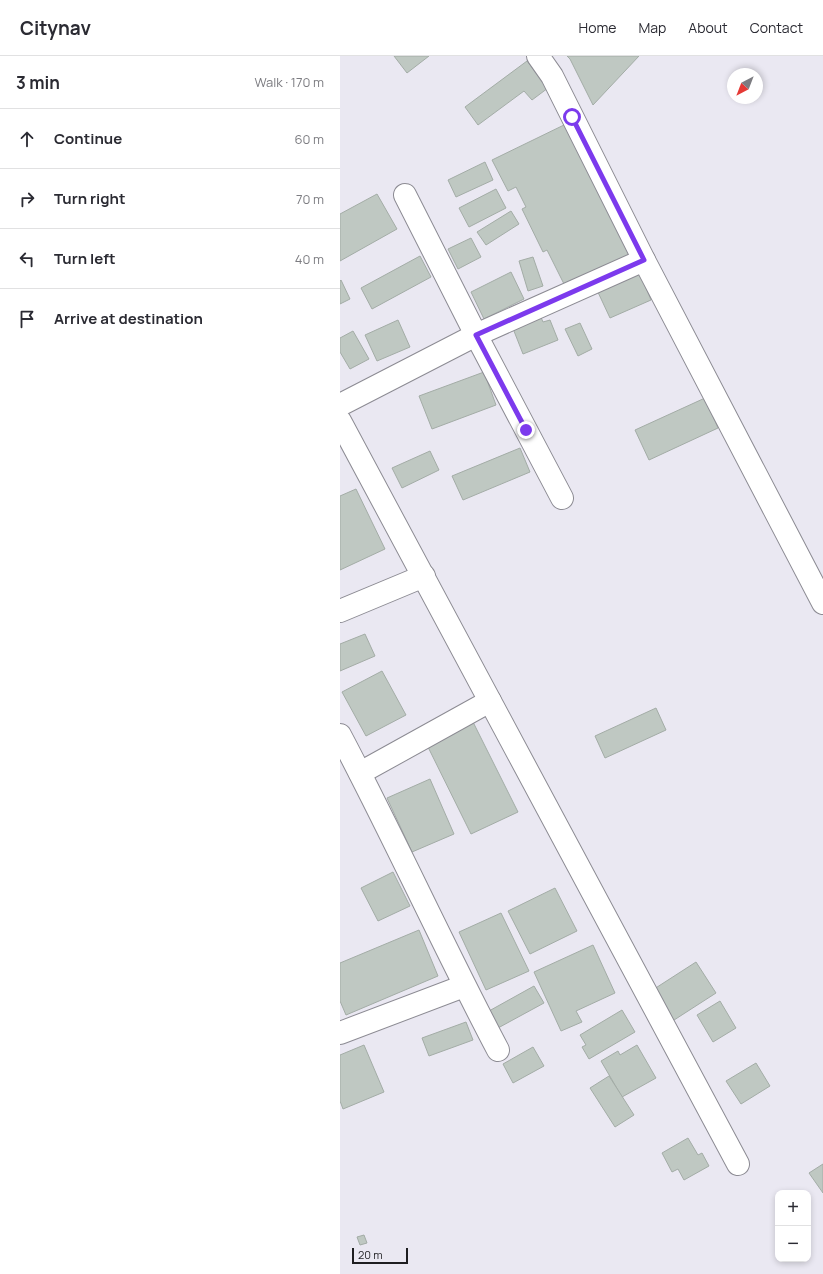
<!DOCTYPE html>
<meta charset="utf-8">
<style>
:root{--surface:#fff;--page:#f7f7f7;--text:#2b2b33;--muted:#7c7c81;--line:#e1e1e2}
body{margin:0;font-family:Manrope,sans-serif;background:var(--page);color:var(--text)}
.controls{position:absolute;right:12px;bottom:12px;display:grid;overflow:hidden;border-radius:8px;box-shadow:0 2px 6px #0003}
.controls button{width:36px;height:36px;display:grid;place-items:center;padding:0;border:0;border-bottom:1px solid var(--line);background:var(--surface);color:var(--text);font:20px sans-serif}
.compass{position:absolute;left:387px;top:12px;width:36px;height:36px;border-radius:50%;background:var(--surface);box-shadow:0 2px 6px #0003;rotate:222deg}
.scale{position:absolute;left:12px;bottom:10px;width:56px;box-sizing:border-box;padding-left:4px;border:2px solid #1e1e21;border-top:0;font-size:11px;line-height:14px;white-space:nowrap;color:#1e1e21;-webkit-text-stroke:3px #eae8f2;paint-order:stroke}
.stop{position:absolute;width:12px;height:12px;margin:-9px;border:3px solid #7c3aed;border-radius:50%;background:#fff}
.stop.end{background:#7c3aed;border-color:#fff;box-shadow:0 1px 4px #0008}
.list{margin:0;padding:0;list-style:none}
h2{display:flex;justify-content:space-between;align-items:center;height:52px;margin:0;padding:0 16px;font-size:17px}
h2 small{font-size:13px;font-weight:400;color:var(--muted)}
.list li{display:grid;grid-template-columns:26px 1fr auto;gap:12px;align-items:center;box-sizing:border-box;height:60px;padding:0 16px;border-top:1px solid var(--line)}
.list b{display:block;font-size:15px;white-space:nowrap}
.list em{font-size:13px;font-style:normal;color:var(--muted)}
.icon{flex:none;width:22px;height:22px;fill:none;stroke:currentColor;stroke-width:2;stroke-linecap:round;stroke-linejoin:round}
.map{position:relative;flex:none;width:483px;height:1218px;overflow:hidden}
header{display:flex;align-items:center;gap:24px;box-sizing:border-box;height:56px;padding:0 20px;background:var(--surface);border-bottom:1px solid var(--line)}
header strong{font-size:19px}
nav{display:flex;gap:22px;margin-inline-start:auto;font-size:14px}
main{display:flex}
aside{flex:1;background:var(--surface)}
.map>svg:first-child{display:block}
.building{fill:#bfc8c2;stroke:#a3aca6}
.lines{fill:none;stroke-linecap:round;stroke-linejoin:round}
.minor-casing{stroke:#8c8b93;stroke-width:24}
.minor{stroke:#fff;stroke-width:22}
.route{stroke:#7c3aed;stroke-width:5}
</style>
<header>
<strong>Citynav</strong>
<nav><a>Home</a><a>Map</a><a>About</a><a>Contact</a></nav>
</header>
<main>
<aside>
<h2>3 min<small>Walk · 170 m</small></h2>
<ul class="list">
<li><svg class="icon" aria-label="ahead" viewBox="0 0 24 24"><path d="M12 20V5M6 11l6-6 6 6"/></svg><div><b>Continue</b></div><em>60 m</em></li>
<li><svg class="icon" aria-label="right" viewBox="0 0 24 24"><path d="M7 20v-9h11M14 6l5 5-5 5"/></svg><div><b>Turn right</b></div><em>70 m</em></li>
<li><svg class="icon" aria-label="left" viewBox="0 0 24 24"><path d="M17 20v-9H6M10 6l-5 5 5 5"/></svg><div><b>Turn left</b></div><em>40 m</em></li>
<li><svg class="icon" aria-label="arrive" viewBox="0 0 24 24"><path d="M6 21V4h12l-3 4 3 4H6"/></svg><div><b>Arrive at destination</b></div></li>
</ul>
</aside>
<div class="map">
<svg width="483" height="1218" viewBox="0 0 483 1218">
<rect width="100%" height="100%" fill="#eae8f2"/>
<g class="building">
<polygon points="54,0 89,0 67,17"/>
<polygon points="227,0 299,0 253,49 230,3"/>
<polygon points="187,5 208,32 192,44 184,35 138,69 125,51"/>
<polygon points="226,68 291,200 226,232 207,194 203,196 182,153 186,151 176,131 168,135 152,104"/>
<polygon points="145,106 153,124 116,141 108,124"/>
<polygon points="156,133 166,152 129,171 119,152"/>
<polygon points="37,138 57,173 0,205 0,158"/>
<polygon points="171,155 179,168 146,189 137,176"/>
<polygon points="131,182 141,201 118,213 108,193"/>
<polygon points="80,200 91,221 32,253 21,232"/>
<polygon points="193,201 203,230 188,235 179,205"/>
<polygon points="298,213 311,244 270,262 256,232"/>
<polygon points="171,216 184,243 144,263 131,236"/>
<polygon points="1,224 10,243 0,248 0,225"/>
<polygon points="200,259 203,266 210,264 218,284 183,298 172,270"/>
<polygon points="58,264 70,291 37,305 25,279"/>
<polygon points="240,267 252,293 238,300 225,273"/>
<polygon points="13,275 29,303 10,313 0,296 0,282"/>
<polygon points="144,316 156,349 92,373 79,340"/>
<polygon points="365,342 378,372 309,404 295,374"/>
<polygon points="180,392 190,416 123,444 112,420"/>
<polygon points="90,395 99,414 62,432 52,412"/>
<polygon points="16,433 45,493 0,514 0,440"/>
<polygon points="25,578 35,600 0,615 0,588"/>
<polygon points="42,615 66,659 26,680 2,636"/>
<polygon points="316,652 326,674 265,702 255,680"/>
<polygon points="133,666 178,756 131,778 87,689"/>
<polygon points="90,723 114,778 72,796 47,742"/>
<polygon points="53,816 70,850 38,865 21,832"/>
<polygon points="215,832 237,875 190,898 168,855"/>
<polygon points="161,857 189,915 146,934 119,876"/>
<polygon points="79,874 98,920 6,959 0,945 0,907"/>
<polygon points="253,889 275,937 236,955 242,966 221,975 194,916"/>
<polygon points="356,906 376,937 331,966 311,935"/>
<polygon points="194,930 204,947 158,972 149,955"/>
<polygon points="380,945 396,972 373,986 357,959"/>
<polygon points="282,954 295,976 249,1003 242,991 246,989 240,979"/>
<polygon points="126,966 133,984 89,1000 82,982"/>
<polygon points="24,989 44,1036 3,1053 0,1045 0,999"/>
<polygon points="297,989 316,1022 282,1041 261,1005 278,995 280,999"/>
<polygon points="193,991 204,1010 173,1027 163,1008"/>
<polygon points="416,1007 430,1030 401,1048 386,1025"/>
<polygon points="269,1020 294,1059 275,1071 250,1032"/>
<polygon points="348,1082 358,1099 362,1097 369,1110 344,1124 338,1113 332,1116 322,1097"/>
<polygon points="483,1108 483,1137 469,1117"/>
<polygon points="24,1179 27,1187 20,1189 17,1181"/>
</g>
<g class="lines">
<defs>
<g id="minor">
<polyline points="198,0 212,20 304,204 483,547"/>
<polyline points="65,139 136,279 222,442"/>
<polyline points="0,349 136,279 304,204"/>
<polyline points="0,365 398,1108"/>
<polyline points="0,555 84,520"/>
<path d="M0 679C55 783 103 890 158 994"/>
<polyline points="20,717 150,645"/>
<polyline points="0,977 124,930"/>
</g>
</defs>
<use href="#minor" class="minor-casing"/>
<use href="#minor" class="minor"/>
</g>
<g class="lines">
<polyline class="route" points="186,374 136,279 304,204 232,61"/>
</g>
</svg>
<div class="controls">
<button>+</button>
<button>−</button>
</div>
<svg class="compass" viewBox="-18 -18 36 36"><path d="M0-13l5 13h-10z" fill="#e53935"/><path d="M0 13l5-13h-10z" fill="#7c7c81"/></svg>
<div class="scale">20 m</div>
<div class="stop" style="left:232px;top:61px"></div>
<div class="stop end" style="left:186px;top:374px"></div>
</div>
</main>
